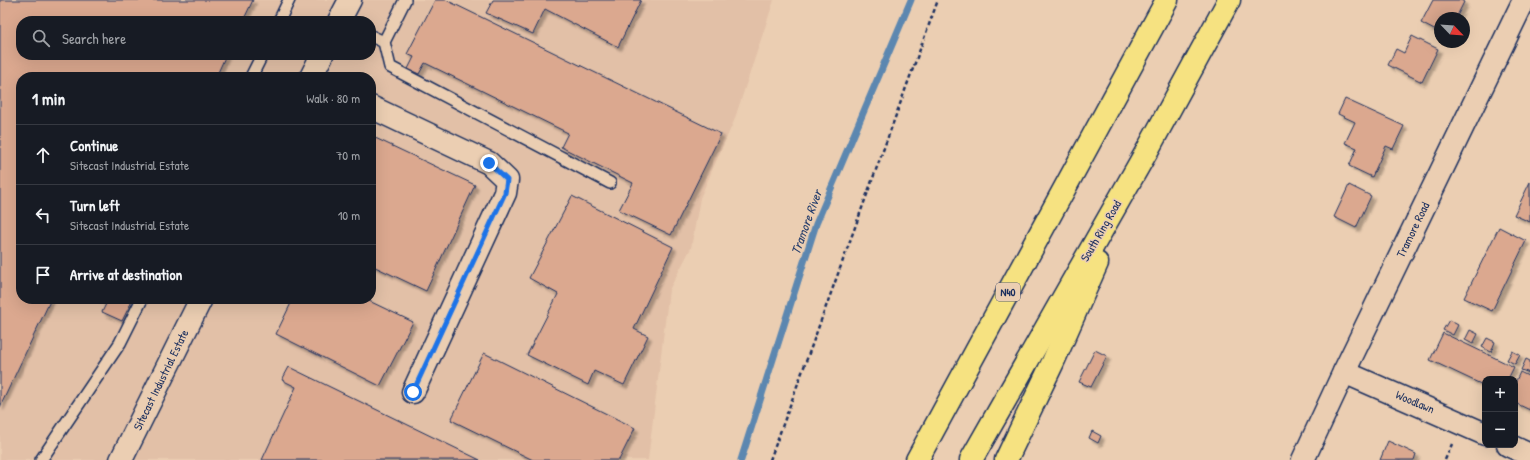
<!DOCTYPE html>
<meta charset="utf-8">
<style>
:root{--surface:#171b24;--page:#242831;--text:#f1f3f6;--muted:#9ea1a6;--line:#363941}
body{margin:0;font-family:"Patrick Hand",sans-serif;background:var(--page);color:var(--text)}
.controls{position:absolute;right:12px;bottom:12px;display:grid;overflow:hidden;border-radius:8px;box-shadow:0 4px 16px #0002}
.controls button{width:36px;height:36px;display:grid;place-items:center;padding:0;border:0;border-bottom:1px solid var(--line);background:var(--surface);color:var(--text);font:20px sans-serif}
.compass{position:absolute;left:1434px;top:12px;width:36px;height:36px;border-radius:50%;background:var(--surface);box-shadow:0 4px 16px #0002;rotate:115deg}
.stop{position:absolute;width:12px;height:12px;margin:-9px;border:3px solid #1a73e8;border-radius:50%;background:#fff}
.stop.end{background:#1a73e8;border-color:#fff;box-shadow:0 1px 4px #0008}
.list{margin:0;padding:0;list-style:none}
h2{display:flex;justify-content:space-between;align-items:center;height:52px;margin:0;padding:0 16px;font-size:17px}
h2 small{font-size:13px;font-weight:400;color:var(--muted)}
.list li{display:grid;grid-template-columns:26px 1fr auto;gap:12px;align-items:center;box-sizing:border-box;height:60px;padding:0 16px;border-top:1px solid var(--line)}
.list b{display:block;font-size:15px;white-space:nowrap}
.list p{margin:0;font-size:13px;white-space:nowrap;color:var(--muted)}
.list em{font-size:13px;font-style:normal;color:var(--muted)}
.icon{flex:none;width:22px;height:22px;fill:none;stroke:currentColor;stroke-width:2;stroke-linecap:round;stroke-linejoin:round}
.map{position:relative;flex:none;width:1530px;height:460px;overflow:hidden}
.search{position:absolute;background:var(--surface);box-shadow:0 4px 16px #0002;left:16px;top:16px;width:360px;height:44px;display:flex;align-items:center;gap:10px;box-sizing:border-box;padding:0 14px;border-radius:16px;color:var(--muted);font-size:15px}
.panel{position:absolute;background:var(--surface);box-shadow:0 4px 16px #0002;left:16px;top:72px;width:360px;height:232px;border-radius:16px}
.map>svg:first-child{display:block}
.built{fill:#e2c0a7;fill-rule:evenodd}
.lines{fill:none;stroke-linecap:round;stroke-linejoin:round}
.stream{stroke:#5c87b0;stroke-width:7}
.building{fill:#dba88f;stroke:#1b2f5e;filter:url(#shadow)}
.lane-casing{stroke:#1b2f5e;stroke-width:14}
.street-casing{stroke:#1b2f5e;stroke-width:25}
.secondary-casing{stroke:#1b2f5e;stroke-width:25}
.highway-casing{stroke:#1b2f5e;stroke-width:25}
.path{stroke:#1b2f5e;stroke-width:2.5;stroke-dasharray:4 3;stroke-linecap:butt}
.lane{stroke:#ebceb2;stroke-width:11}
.street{stroke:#ebceb2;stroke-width:22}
.secondary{stroke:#ebceb2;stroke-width:22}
.highway{stroke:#f6e281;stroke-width:22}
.route{stroke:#1a73e8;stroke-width:5}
.labels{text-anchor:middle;stroke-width:3;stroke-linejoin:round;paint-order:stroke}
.shield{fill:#ebceb2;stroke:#595f77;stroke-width:1}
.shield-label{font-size:11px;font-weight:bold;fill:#1b2f5e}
.street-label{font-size:12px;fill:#1b2f5e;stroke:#ebceb2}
.water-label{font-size:13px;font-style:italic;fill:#263e6c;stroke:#ebceb2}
</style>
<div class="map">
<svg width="1530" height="460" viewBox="0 0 1530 460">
<defs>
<filter id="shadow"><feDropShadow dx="3.5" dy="3.5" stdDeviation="1" flood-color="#0004"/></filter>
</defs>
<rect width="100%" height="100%" fill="#ebceb2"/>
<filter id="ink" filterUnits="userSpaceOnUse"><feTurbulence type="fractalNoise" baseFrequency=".025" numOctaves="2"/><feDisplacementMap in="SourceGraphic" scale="8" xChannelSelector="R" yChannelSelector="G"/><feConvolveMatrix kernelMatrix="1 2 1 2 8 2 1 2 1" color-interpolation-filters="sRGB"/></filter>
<g filter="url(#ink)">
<path class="built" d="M0 0H774L734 121 700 198 691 248 669 290 648 460H0ZM21 21H371V55H21ZM21 77H371V299H21Z"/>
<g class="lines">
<polyline class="stream" points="741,460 816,224 911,0"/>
</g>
<g class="building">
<polygon points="0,0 253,0 243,21 21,21 21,55 226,55 216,77 21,77 21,299 51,299 0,407"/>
<polygon points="435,0 446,0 721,134 671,235 619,210 633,183 561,147 568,133 425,63 419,74 408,69 414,57 407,54"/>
<polygon points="493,0 641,0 618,47 545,9 533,34 486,13"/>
<polygon points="1433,0 1461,0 1464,2 1456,18 1440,18 1440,33 1421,23"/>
<polygon points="1412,36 1438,49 1422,82 1388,65 1396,49 1404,53"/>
<polygon points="1345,99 1404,126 1393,149 1386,146 1372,177 1349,166 1357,148 1345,143 1355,122 1338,114"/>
<polygon points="371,136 475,185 426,291 371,265"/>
<polygon points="1530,182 1530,222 1514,215"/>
<polygon points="1349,185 1371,196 1356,228 1334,217"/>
<polygon points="572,196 673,247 634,329 648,336 624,385 594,371 588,385 527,355 558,294 529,278"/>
<polygon points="1499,227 1526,241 1492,311 1464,298"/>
<polygon points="97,299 133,299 122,321 102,312 106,304"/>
<polygon points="293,299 365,299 413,322 380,386 276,334"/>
<polygon points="1449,320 1458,325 1453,335 1443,330"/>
<polygon points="1470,330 1478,334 1473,344 1465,340"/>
<polygon points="1443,333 1514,367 1508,379 1485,379 1485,386 1430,360"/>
<polygon points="1487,338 1495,342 1491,352 1482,347"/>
<polygon points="1095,350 1107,356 1091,387 1079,382"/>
<polygon points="1512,351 1520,355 1515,364 1507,360"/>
<polygon points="484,353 635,428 619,460 533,460 451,420"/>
<polygon points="1526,359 1530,361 1530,373 1521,370"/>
<polygon points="289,367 480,460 262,460 296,387 282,380"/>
<polygon points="1520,372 1530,377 1530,410 1515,403 1515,383"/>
<polygon points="1092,431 1101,436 1098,443 1089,438"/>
<polygon points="1388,441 1416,454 1414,460 1380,460"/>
</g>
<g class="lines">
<defs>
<g id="lane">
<polyline points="405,0 384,42 390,67 610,183"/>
<polyline points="279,21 289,0"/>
<polyline points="371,36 384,42"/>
<polyline points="251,77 262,55"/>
<polyline points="41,460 120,343 142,299"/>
</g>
<g id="street">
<polyline points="339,21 350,0"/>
<polyline points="311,77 322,55"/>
<polyline points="371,107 489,163 507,180 505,193 413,392"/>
<polyline points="1344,372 1485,434"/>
<polyline points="1508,445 1530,455"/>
<polyline points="121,460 201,299"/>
</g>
<polyline id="secondary" points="1303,460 1344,372 1524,0"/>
<g id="highway">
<polyline points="917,460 1167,0"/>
<polyline points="971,460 1148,149 1229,0"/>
<polyline points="1006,460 1053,362 1097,263"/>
</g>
</defs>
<use href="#lane" class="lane-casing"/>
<use href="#street" class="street-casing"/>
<use href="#secondary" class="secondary-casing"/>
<use href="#highway" class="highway-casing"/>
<g class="path">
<polyline points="770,460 938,0"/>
<polyline points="1445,460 1452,444"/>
</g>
<use href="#lane" class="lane"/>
<use href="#street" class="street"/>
<use href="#secondary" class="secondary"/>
<use href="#highway" class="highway"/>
</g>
</g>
<g class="lines" filter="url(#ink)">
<polyline class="route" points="413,392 505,193 507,180 489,163"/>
</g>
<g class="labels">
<rect class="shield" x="996" y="283" width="24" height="18" rx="3"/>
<g class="shield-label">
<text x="1008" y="296">N40</text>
</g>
<g class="street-label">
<text transform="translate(1413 230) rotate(-64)" y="4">Tramore Road</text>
<text transform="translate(1101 231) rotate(-60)" y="4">South Ring Road</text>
<text transform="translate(161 380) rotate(-64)" y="4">Sitecast Industrial Estate</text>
<text transform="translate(1415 402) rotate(23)" y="4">Woodlawn</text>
</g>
<g class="water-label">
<text transform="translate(806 222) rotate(-70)" y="5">Tramore River</text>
</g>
</g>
</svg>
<div class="controls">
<button>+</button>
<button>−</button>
</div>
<svg class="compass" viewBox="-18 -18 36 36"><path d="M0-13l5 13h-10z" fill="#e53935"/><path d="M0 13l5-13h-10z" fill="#9ea1a6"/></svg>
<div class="stop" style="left:413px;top:392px"></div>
<div class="stop end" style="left:489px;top:163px"></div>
<div class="search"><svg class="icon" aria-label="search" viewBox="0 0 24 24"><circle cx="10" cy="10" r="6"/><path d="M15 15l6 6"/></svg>Search here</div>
<section class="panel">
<h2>1 min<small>Walk · 80 m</small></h2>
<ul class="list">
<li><svg class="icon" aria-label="ahead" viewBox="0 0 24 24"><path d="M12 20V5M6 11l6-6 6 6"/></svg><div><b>Continue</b><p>Sitecast Industrial Estate</p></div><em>70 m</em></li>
<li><svg class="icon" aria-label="left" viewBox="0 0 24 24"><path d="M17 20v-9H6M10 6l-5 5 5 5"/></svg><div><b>Turn left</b><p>Sitecast Industrial Estate</p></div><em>10 m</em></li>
<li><svg class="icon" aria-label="arrive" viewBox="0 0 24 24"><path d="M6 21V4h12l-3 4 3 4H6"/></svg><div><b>Arrive at destination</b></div></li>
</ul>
</section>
</div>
